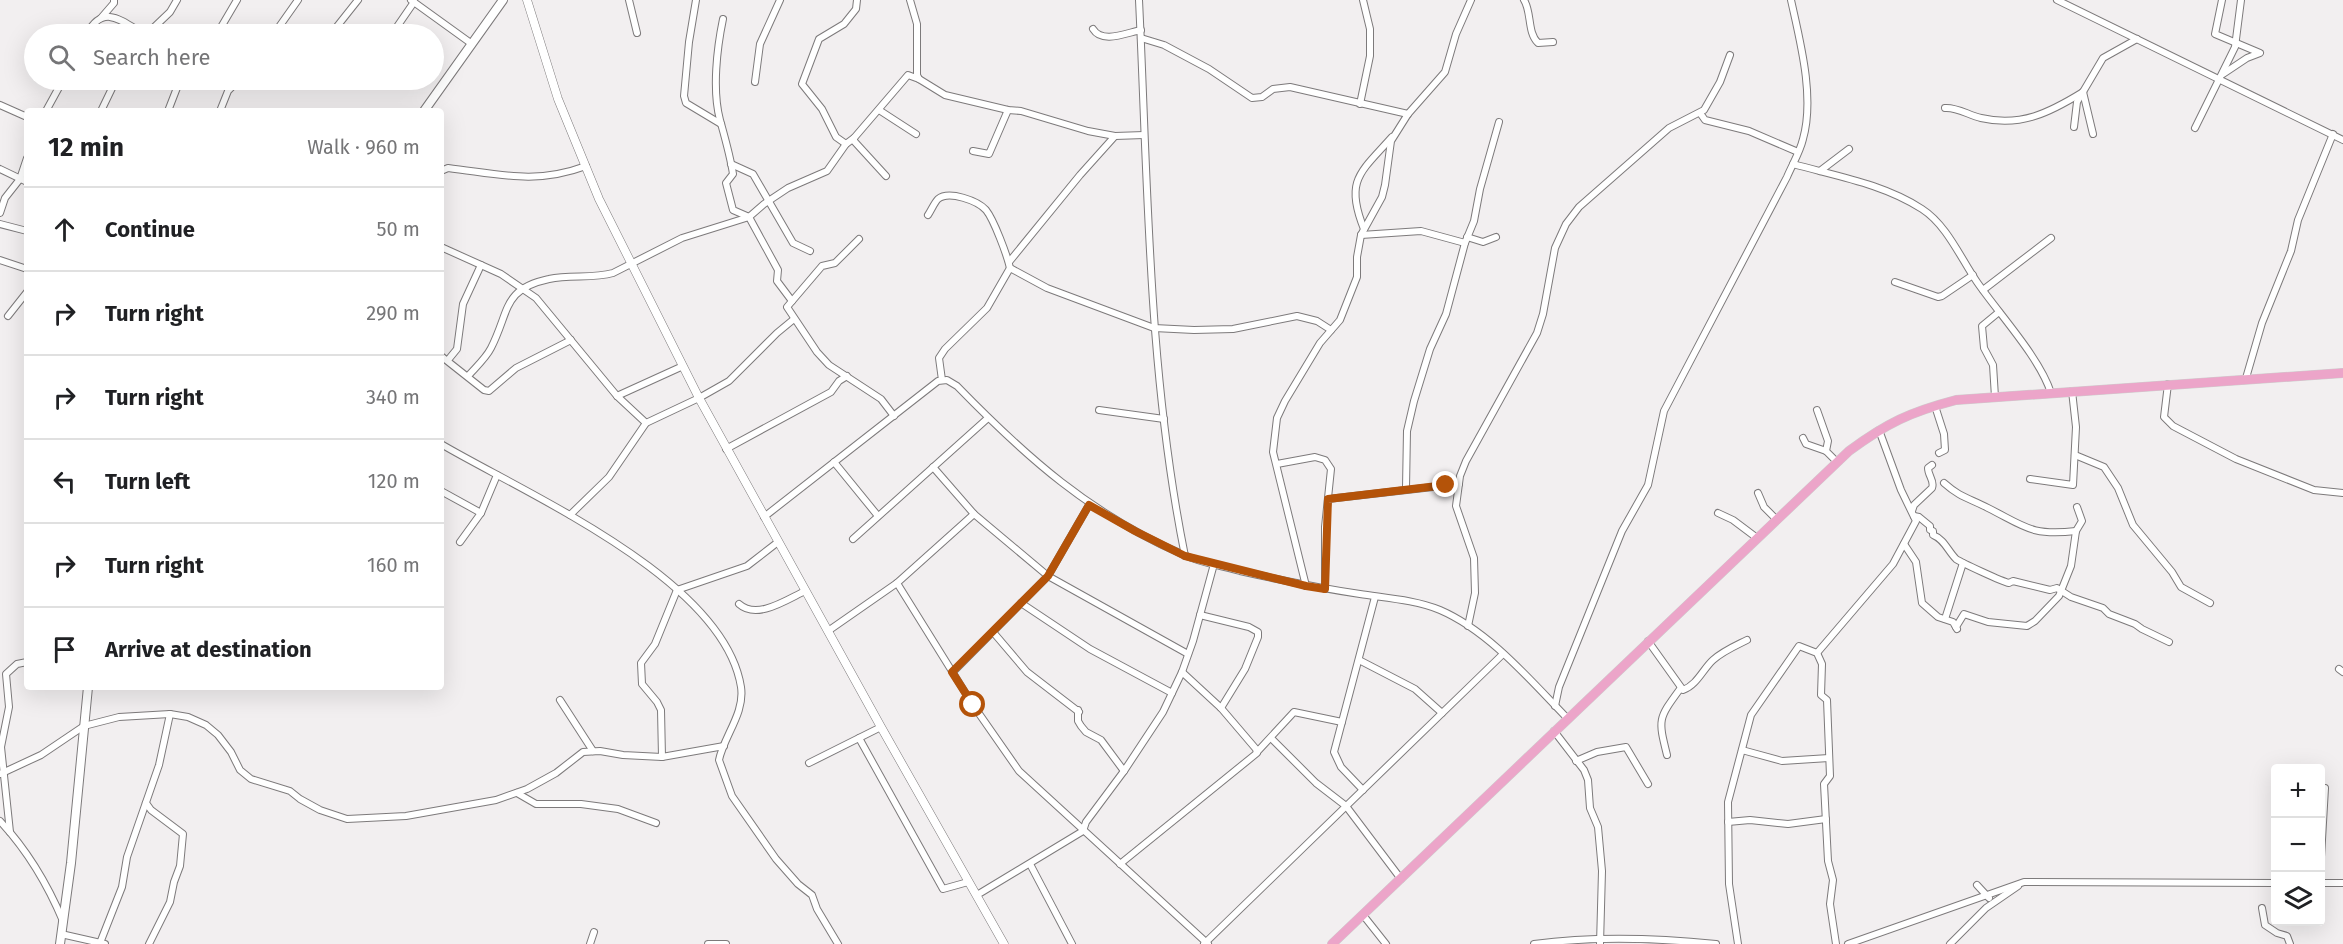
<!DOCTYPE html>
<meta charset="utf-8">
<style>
:root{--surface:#fff;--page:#f6f6f6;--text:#202124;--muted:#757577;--line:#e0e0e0}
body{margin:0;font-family:"Fira Sans",sans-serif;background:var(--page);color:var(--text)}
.controls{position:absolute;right:18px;bottom:18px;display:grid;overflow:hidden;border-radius:6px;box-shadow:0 6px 24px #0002}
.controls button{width:54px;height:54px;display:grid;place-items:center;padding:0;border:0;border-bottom:2px solid var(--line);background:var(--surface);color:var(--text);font:30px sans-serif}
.stop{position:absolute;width:18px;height:18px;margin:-14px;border:4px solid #b45309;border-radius:50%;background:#fff}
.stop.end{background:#b45309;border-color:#fff;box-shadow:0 2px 6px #0008}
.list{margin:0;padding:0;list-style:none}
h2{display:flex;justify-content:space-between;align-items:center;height:78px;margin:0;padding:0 24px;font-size:26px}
h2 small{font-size:20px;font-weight:400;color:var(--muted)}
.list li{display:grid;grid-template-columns:39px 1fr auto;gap:18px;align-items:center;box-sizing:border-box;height:84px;padding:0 24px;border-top:2px solid var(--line)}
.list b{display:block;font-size:22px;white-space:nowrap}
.list em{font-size:20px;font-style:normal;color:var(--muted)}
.icon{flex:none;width:33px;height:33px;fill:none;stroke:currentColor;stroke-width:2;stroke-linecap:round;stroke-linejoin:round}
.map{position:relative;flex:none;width:2343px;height:944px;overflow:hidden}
.search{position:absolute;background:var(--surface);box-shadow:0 6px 24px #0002;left:24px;top:24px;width:420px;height:66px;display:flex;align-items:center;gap:15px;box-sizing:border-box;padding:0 21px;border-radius:33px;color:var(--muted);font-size:22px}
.panel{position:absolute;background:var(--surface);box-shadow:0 6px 24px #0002;left:24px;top:108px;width:420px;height:582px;border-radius:6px}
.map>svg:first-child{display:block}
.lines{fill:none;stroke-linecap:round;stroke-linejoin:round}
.minor-casing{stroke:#7d7a7b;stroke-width:8}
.tertiary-casing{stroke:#7d7a7b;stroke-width:9}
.secondary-casing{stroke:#7d7a7b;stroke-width:10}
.primary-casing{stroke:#cecdcd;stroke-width:10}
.minor{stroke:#fff;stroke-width:6}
.tertiary{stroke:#fff;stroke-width:8}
.secondary{stroke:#fff;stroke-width:8}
.primary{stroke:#eca5c9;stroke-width:9}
.route{stroke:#b45309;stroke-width:8}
</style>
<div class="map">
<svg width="2343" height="944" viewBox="0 0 2343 944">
<rect width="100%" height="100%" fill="#f2eff0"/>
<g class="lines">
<defs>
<g id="minor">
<polyline points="411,0 472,44"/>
<polyline points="629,0 637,33"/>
<polyline points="696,0 689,42 684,96 686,103 721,124"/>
<polyline points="910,0 917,24 917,75 919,79"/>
<path d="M1139 0C1148 186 1148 373 1185 556"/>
<path d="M1524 0C1532 13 1527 32 1538 43L1553 42"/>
<polyline points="2057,0 2343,140"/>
<polyline points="2222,0 2215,34 2260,53 2247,58 2223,74"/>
<polyline points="101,18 114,3 114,0"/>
<path d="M723 19C717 48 712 90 720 120 725 138 730 155 733 174L726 183 733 210 749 217 778 270 777 281 792 301"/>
<path d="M1093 29C1102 44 1126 33 1141 30"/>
<path d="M87 34C103 3 122 21 144 34"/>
<polyline points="147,34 170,12 177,0"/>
<polyline points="217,34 237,0"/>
<polyline points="274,34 298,0"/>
<polyline points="331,34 358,0"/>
<polyline points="392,34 414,2"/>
<polyline points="1141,38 1164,45 1209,69 1252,98 1262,97 1273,89 1290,87 1408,114"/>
<polyline points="755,82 760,44 780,0"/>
<polyline points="2083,92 2093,134"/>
<polyline points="1360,104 1370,56 1370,29 1363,0"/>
<polyline points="0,105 27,117"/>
<path d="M1945 108C1957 107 1968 115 1981 118 2021 127 2049 113 2083 92"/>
<polyline points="879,110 916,134"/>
<polyline points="46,111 63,80"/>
<polyline points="101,111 116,80"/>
<polyline points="168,111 180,80"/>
<polyline points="220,111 228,91 239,80"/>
<polyline points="1700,113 1705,120 1749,131 1798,152"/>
<polyline points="2074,127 2077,102 2103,58 2137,39"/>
<polyline points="2195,128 2235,47 2241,0"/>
<polyline points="846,144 836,137 822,109 802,84 819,39 844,24 856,9 857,0"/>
<polyline points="973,151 989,154 1008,110"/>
<polyline points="731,164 753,174 793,243 810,251"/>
<path d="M1793 164C1836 176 1884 184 1922 209 1947 225 1961 259 1977 282 1999 314 2040 358 2051 393"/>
<polyline points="0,169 27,182"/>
<path d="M441 171 448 168C499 174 535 185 586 166"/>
<polyline points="1820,171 1849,149"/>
<polyline points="886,176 854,141 854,138 908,75 919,79 945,95 1008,110 1021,111 1088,131 1115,136"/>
<polyline points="0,213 5,198 20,179 27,158"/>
<path d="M928 215C931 211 934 203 938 199 949 190 978 201 986 210 994 220 1007 255 1010 268L1047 288 1154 328 1194 330 1233 329 1297 316 1317 321 1331 330"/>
<polyline points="0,224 27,231"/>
<path d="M1364 229C1344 180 1361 172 1392 137"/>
<polyline points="1361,235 1421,231 1465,243 1446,314 1430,349 1414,401 1407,431 1406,488"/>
<polyline points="1467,237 1483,242 1496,237"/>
<polyline points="859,239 835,263 822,266 787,307 817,352 829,365 881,399 894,416"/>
<polyline points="1465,243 1474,221 1480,189 1499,122"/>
<polyline points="441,247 501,274 536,298 617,396 646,423"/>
<polyline points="0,260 27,269"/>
<polyline points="1009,262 1080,175 1115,136 1144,135"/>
<polyline points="1895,282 1938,297 1942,296 1973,275"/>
<polyline points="1983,290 2051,238"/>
<polyline points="8,316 27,292"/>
<polyline points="441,356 484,390 489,391 516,368 571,340"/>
<polyline points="448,360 457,349 463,304 481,265"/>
<path d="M468 376C476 367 486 358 491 348 510 311 502 289 549 279 570 274 592 279 613 273L682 238 749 217 764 204 788 188 827 171 846 144 854 138"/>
<polyline points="2246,378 2262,323 2291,251 2298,220 2333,134"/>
<polyline points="942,380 939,358 945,349 987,308 1010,268"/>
<polyline points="2168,384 2164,417 2173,426 2236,459 2314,490 2343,493"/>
<polyline points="617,396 683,366"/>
<polyline points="1995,397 1993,365 1984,348 1982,326 1999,312"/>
<polyline points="1935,406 1944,434 1945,450 1939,453"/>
<polyline points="1099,410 1164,419"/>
<polyline points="1817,410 1828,441 1826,451 1837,462"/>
<polyline points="1803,438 1806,444 1826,451"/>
<path d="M441 444C526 494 724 579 741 687 745 713 724 736 719 760L732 796 776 859 798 884 812 895 817 909 838 944"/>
<polyline points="726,449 831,392 839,381 847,376"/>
<polyline points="2075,455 2104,467 2118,488 2133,525 2172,572 2181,587 2210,603"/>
<polyline points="834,462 878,516"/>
<polyline points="1277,464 1315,457 1325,460 1331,469 1325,527 1325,589"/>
<polyline points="933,467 974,514 1048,576 1188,654"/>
<polyline points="2030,479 2073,485 2076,427 2072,391"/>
<path d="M1944 483C1961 498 1969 498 1988 508 2026 527 2031 536 2076 531"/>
<polyline points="441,491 481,513"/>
<polyline points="1758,493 1764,507 1777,520"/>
<polyline points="1328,499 1459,484"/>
<path d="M1912 511 1914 505 1932 488C1935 481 1928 476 1928 468L1932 465"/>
<polyline points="1718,513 1733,520 1757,538"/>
<polyline points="570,515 609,477 646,423 699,398 729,381 777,333 794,319"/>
<path d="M1914 516 1919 517 1930 526V530L1933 531V535C1944 539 1948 551 1956 559 1960 562 2003 582 2009 583L2013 581 2050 590 2057 588 2071 597 2103 608 2109 614 2135 624 2142 629 2169 642"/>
<path d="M764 517 938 381 947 380 957 386C1026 457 1091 515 1184 555 1201 563 1222 566 1240 571 1280 580 1320 588 1360 594 1386 598 1416 600 1440 610 1489 631 1531 681 1567 718"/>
<polyline points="853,539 988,418"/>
<polyline points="460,542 481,513 497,475"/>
<polyline points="1904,544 1916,562 1922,603 1938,617 1953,622 1957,629"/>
<polyline points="897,583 973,705 1019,771 1208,944"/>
<polyline points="1306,586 1273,452 1277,418 1285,401 1320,343 1340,320 1357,277 1357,257 1361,235 1382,197 1385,185 1391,141 1408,114 1445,72 1456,34 1471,0"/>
<polyline points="1021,603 1090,649 1172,693"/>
<path d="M739 604C757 620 786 600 805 591"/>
<polyline points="1200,615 1249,627 1258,632 1258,637 1245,669 1221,708"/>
<polyline points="1945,619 1963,563"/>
<polyline points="1468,626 1475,593 1474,558 1456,506 1460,476 1466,461 1537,333 1543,314 1555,248 1566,224 1579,207 1669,128 1704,110 1720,82 1730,55"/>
<polyline points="1956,627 1964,614 1988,622 2027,626 2035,621 2059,596 2071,566 2076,531 2082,521 2077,507"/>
<polyline points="828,631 897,583 974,514"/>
<polyline points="993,632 1027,672 1079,712"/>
<path d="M1648 641 1683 690C1697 685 1703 669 1713 660 1723 651 1735 646 1747 640"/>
<polyline points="1817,653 1893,564 1916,521 1901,490 1879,430"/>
<polyline points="1359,660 1415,689 1442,713"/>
<polyline points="2339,669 2343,672"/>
<polyline points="953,672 1048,576 1089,505"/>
<polyline points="560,700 593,751"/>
<path d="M1555 706 1559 687 1622 531 1648 485 1664 411 1787 177C1792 165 1800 152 1803 139 1815 97 1800 41 1791 0"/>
<polyline points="1078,710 1078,721 1081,726 1086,732 1101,740 1124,771"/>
<polyline points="1554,731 1584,770 1588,780 1590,808 1598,827 1602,871 1600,944"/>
<polyline points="859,738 943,889 968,882"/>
<polyline points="1271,738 1316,783 1346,806 1401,879"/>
<polyline points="1742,750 1782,761 1829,758"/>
<polyline points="1257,752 1294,712 1342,722"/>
<path d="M1667 755C1658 719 1658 719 1680 689"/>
<polyline points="662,757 661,710 657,702 642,684 641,663 655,644 677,590 747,566 778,542"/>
<polyline points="1576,761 1597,752 1626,747 1648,784"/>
<polyline points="809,763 881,727"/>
<polyline points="0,774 41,755 84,726 119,717 170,714 188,717 206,725 218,735 231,752 240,770 251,779 290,791 300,799 320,810 347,819 406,816 496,800 527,789 556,773 583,752 600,751 623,755 662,757 724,746"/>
<polyline points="1363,790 1341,767 1334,752 1375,597"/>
<polyline points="517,793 536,804 581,804 618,809 656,823"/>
<polyline points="146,803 151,810 183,834 180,866 174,882 170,902 149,944"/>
<path d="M0 821C28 851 47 883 63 921"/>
<polyline points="1728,822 1750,820 1788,824 1826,819"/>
<polyline points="10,832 1,747 9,707 6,674 17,664 27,662"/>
<polyline points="1030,864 1072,944"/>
<polyline points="1120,864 1257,753 1256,749 1221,708 1182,672"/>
<polyline points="2320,874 2325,788"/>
<polyline points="2320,883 2343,883"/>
<polyline points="1977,885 1989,898"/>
<polyline points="977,895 1083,831 1086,822 1124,771 1163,712 1182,672 1193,641 1214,564"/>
<polyline points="2262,908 2265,925 2277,933 2287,936 2290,944"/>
<polyline points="1363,915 1386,944"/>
<polyline points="61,934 105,944"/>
<polyline points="100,943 122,887 127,857 159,765 170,714"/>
<polyline points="590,944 594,932"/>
<polyline points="708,944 726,944"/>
<polyline points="1204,944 1503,654"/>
<path d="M1534 944C1595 936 1656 938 1716 944"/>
<polyline points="1738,944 1729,884 1728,802 1751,715 1799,646 1817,653 1822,664 1821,695 1827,700 1830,776 1824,784 1828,861 1833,880 1830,904 1836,944"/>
<polyline points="1848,944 2024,882 2276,883"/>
<polyline points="1950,944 1986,908 2018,886"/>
</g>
<polyline id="tertiary" points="527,0 558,99 599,199 699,398 881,727 1004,944"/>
<g id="secondary">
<polyline points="424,111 503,0"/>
<polyline points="60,944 71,863 88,687"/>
</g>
<path id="primary" d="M1332 944 1849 451C1887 423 1910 412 1956 400L2343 373"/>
</defs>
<use href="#minor" class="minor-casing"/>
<use href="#tertiary" class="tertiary-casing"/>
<use href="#secondary" class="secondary-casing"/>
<use href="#primary" class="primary-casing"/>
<use href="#minor" class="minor"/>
<use href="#tertiary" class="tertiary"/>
<use href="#secondary" class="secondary"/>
<use href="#primary" class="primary"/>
</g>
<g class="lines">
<polyline class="route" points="973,705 952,672 1048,576 1089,505 1135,531 1185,556 1306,586 1325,589 1328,499 1446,485"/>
</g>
</svg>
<div class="controls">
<button>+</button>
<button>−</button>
<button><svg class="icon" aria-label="layers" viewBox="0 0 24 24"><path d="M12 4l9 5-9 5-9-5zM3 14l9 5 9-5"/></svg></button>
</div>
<div class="stop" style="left:973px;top:705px"></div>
<div class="stop end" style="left:1446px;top:485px"></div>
<div class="search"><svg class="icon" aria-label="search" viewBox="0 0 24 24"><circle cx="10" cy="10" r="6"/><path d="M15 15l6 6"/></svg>Search here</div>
<section class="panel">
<h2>12 min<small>Walk · 960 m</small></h2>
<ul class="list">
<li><svg class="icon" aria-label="ahead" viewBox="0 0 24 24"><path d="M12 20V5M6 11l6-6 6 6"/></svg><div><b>Continue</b></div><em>50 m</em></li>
<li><svg class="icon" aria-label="right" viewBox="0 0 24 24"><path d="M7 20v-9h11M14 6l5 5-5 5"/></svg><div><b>Turn right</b></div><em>290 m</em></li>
<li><svg class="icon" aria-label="right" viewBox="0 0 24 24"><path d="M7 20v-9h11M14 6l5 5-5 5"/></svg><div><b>Turn right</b></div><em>340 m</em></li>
<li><svg class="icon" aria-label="left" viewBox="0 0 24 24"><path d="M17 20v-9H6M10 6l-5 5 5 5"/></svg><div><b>Turn left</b></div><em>120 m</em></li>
<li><svg class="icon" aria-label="right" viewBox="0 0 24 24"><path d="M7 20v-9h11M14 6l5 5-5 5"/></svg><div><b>Turn right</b></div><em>160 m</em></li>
<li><svg class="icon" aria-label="arrive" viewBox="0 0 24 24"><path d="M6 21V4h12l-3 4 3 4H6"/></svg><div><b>Arrive at destination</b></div></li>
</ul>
</section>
</div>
